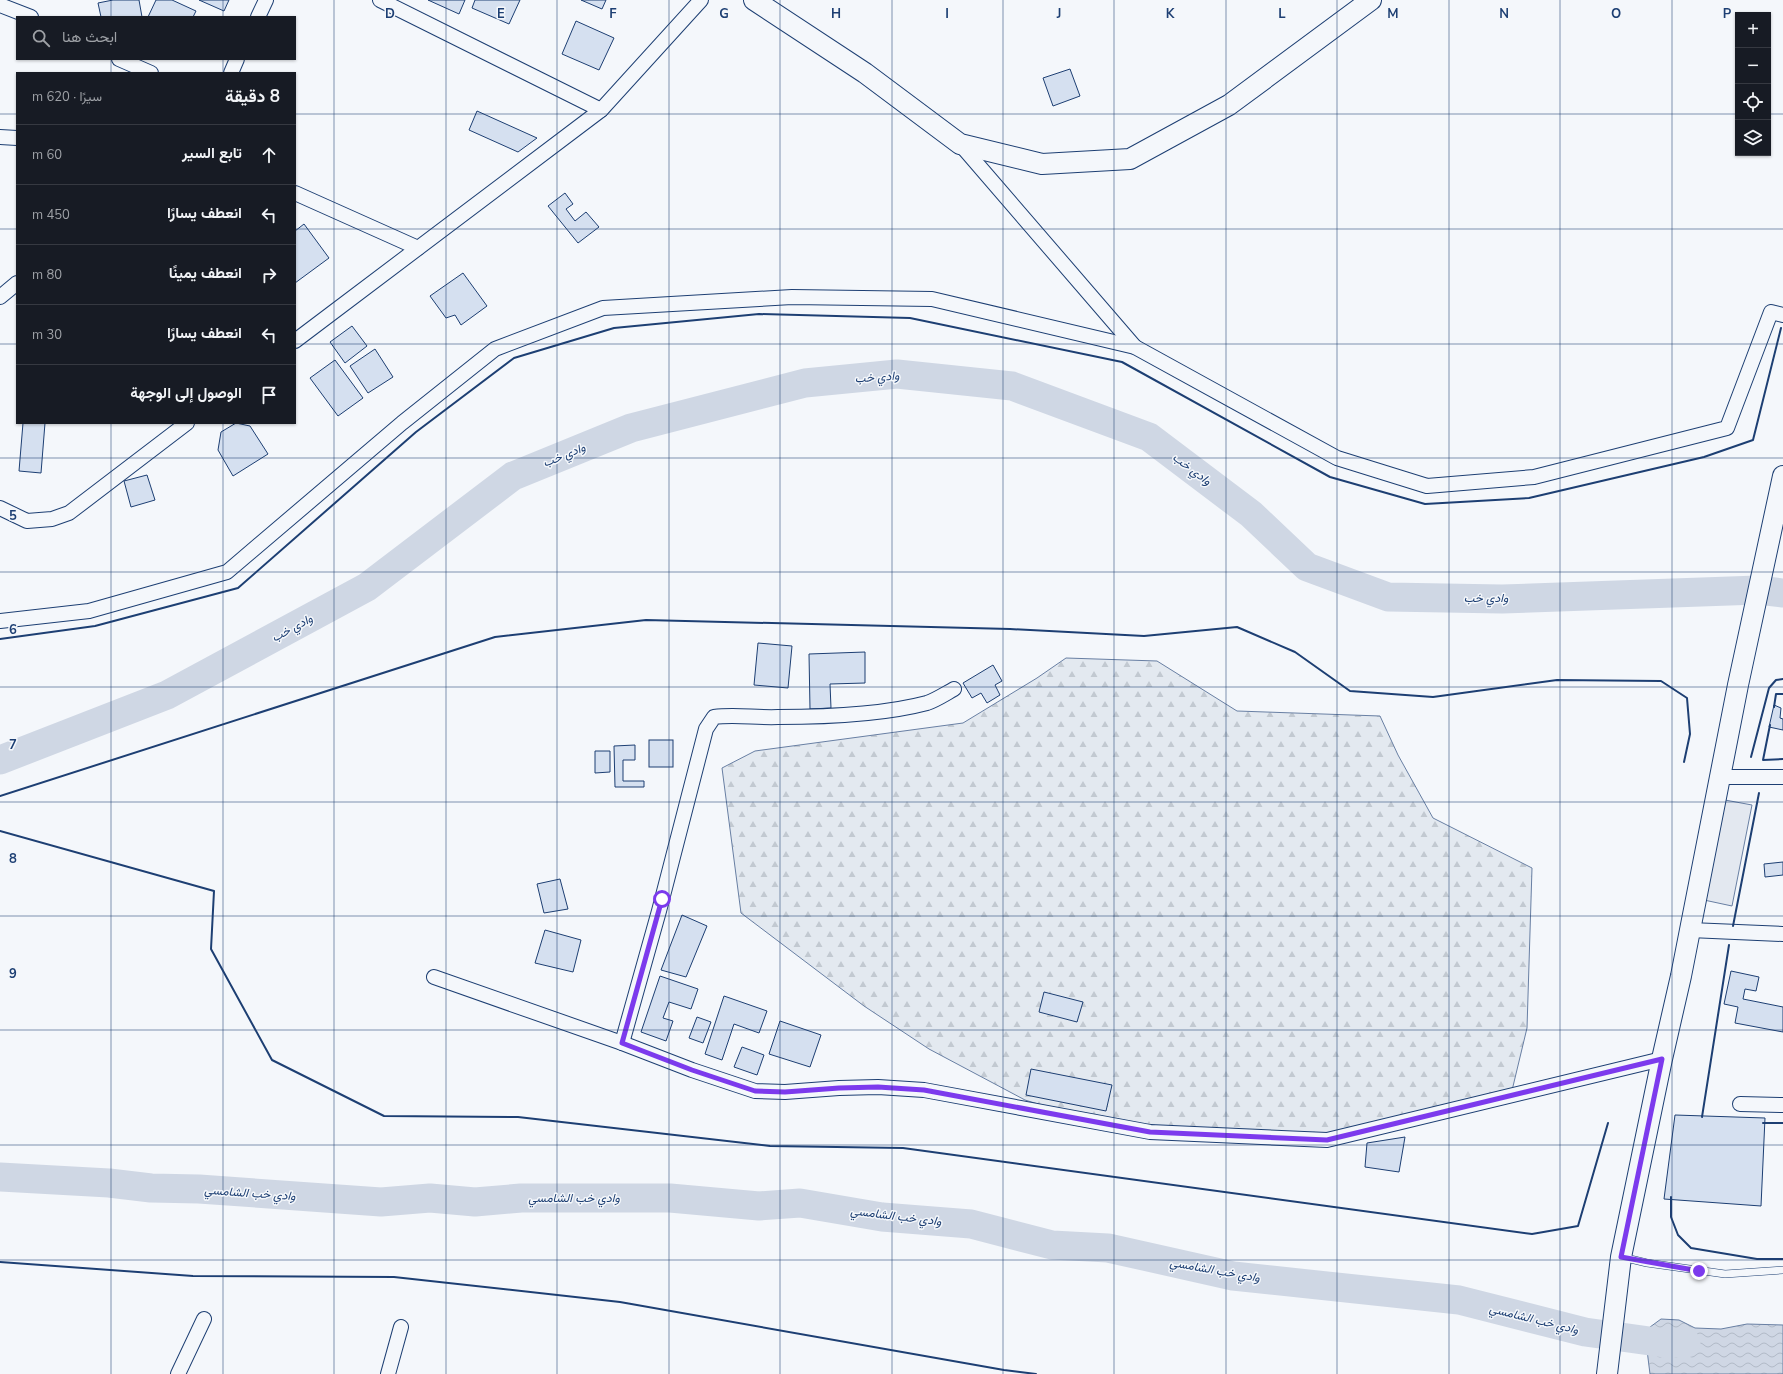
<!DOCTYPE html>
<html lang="ar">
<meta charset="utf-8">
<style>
:root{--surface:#171b24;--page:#242831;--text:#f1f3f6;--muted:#9ea1a6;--line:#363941}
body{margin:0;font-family:"Nunito Sans",Vazirmatn,sans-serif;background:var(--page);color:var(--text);direction:rtl}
.controls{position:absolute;right:12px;top:12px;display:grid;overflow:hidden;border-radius:0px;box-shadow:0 1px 3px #0004}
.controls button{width:36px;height:36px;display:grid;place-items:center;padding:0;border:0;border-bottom:1px solid var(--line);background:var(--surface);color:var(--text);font:20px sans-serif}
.stop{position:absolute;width:12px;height:12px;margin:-9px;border:3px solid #7c3aed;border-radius:50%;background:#fff}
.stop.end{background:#7c3aed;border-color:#fff;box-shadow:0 1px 4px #0008}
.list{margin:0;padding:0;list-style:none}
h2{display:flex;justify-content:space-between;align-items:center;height:52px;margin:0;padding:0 16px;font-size:17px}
h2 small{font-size:13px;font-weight:400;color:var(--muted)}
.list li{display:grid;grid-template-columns:26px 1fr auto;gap:12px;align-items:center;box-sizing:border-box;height:60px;padding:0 16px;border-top:1px solid var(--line)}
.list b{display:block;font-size:15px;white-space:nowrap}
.list em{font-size:13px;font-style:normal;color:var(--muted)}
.icon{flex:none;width:22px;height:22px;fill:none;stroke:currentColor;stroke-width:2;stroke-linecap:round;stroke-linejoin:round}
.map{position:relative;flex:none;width:1783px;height:1374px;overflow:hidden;direction:ltr}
.search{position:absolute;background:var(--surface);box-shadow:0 1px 3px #0004;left:16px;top:16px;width:280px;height:44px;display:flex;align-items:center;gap:10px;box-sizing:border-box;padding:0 14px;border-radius:0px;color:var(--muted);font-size:15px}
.panel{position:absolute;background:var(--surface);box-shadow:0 1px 3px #0004;left:16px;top:72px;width:280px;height:352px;border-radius:0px;direction:rtl}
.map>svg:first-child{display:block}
.forest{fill:url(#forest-firs);stroke:#687fa3}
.parking{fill:#e3e8f0;stroke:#687fa3}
.water{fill:url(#water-waves);stroke:#687fa3}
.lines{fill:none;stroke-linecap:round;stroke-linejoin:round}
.river{stroke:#cfd7e4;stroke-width:29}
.building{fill:#d5e0f0;stroke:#1d3f73}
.lane-casing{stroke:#1d3f73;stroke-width:8}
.street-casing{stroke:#1d3f73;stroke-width:16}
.secondary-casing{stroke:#1d3f73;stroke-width:22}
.lane{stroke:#f4f7fb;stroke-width:7}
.street{stroke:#f4f7fb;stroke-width:14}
.secondary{stroke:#f4f7fb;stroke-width:20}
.wall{stroke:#1d3f73;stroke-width:2}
.route{stroke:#7c3aed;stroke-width:5}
.grid{fill:none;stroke:#1d3f73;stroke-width:1;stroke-opacity:0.55}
.labels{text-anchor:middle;stroke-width:3;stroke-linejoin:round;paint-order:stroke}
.water-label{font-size:12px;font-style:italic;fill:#1d3f73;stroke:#f4f7fb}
.grid-label{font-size:13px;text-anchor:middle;font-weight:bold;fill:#1d3f73;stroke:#f4f7fb;stroke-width:3;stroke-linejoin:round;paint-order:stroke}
</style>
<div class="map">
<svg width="1783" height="1374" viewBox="0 0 1783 1374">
<defs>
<pattern id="forest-firs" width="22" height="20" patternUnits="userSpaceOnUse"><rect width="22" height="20" fill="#e3e9f0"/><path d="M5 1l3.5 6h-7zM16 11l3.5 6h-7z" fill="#c2c9d1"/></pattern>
<pattern id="water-waves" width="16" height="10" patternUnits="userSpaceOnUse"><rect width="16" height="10" fill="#cfd7e4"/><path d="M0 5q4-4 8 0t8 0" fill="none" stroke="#b1bac7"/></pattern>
</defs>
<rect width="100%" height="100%" fill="#f4f7fb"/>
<polygon class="forest" points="1066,658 1157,661 1237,711 1380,716 1398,755 1433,818 1532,868 1527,1028 1509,1103 1322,1145 1144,1137 1025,1100 929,1049 864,1006 741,913 722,768 755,751 963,723 1037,678"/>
<polygon class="parking" points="1725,800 1752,805 1732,906 1704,900"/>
<polygon class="water" points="1661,1319 1679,1320 1695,1328 1721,1329 1747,1324 1783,1325 1783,1374 1650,1374 1646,1342 1646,1330"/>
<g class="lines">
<g class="river">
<polyline points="0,760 167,695 367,587 513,476 631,428 805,383 897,374 1012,386 1149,437 1251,514 1307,567 1388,597 1502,599 1758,590 1783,593"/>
<polyline points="0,1177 109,1183 151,1188 199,1189 381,1202 430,1198 475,1202 521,1198 670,1198 759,1206 800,1203 882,1217 971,1224 1052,1245 1108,1248 1233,1276 1459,1300 1585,1332 1664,1343 1686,1343"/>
</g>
</g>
<g class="building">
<polygon points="113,0 139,0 142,17 101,17 98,3"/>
<polygon points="156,0 172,0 196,11 193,17 148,17"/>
<polygon points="199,0 229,0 224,11"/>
<polygon points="428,0 465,0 459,14"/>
<polygon points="475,0 520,0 509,24 472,8"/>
<polygon points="581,0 606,0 602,9"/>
<polygon points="576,21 614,38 599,70 562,54"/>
<polygon points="1070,69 1080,96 1053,106 1043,78"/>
<polygon points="477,111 537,138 518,152 469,130"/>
<polygon points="565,193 573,204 566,209 575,221 586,212 599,227 578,243 548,206"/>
<polygon points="304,224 329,258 295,283 295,231"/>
<polygon points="463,273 487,306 461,325 455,315 446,318 430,296"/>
<polygon points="352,326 367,346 345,363 330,342"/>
<polygon points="375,349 393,377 368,393 350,366"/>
<polygon points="335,360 363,398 338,416 310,378"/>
<polygon points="23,423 45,423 41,473 19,471"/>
<polygon points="236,423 250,426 268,454 233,476 218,450 221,432"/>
<polygon points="147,475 155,500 131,507 124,481"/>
<polygon points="758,643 792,646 788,688 754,685"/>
<polygon points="865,652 865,683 830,684 831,708 810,709 809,654"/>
<polygon points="993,665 1002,681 995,685 1000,695 987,703 981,693 972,698 963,683"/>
<polygon points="1774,705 1781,708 1780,718 1783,719 1783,730 1769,727"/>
<rect x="649" y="740" width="24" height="27"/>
<polygon points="635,745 635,760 623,760 623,781 644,781 644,787 615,787 614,746"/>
<polygon points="595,751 610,751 610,772 595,773"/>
<polygon points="1783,862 1783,875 1765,877 1764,864"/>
<polygon points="560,879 568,909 544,913 537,884"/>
<polygon points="682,915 707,926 686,977 661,970"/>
<polygon points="545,930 581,940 573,972 535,963"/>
<polygon points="1731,971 1759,977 1756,991 1745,989 1743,999 1783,1007 1783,1032 1735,1023 1738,1007 1724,1004"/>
<polygon points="660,976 698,989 691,1009 669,1002 663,1018 673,1021 666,1041 641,1032"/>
<polygon points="1044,992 1083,1002 1077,1022 1039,1012"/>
<polygon points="724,996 767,1011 759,1033 734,1024 722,1060 705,1054"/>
<polygon points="697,1017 711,1022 703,1043 689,1038"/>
<polygon points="780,1021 821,1035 810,1067 769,1054"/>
<polygon points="742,1047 764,1055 757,1075 734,1067"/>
<polygon points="1031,1069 1112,1085 1106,1111 1026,1095"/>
<polygon points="1675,1115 1765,1118 1761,1206 1664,1199"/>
<polygon points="1405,1137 1399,1172 1365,1167 1367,1143"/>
</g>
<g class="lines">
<defs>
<polyline id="lane" points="1622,1257 1647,1263 1725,1274 1783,1270"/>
<g id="street">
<polyline points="380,0 601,110"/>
<polyline points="0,5 31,17"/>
<polyline points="258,17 266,0"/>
<polyline points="119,59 151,73"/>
<polyline points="231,73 237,59"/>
<polyline points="0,137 17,138"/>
<polyline points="960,144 1135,347"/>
<polyline points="295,193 418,248"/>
<polyline points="0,297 17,283"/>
<polyline points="295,341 601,110 701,0"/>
<polyline points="0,508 27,521 52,519 69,513 187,423"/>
<polyline points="0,621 89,611 227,572 402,423 495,349 603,308 792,297 932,299 1135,347 1337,458 1427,486 1534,477 1727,428 1771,312 1783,315"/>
<polyline points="1720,777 1783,777"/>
<polyline points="1690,930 1783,934"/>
<polyline points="434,977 622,1043 692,1070 755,1091 785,1092 839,1088 878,1087 924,1090 1150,1132 1327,1140 1662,1059"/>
<path d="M622 1043 659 911 706 729 714 717C735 714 756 718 778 717 824 717 882 715 927 703 936 700 945 694 954 689"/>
<polyline points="1740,1104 1783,1105"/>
<polyline points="178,1374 204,1319"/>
<polyline points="388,1374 401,1327"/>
</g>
<g id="secondary">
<polyline points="754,0 865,73 960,144 1042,164 1130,159 1229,105 1371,0"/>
<polyline points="1607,1374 1621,1257 1662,1059 1681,976 1738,685 1783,476"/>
</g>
</defs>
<use href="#lane" class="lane-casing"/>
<use href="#street" class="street-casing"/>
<use href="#secondary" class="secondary-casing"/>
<use href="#lane" class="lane"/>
<use href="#street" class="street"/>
<use href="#secondary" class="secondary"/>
<g class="wall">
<polyline points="0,639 95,626 238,588 416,432 514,358 614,328 759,314 910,318 1122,362 1330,477 1425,504 1529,498 1704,457 1753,440 1781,328"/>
<polyline points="1774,707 1776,694 1783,694"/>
<polyline points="1770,725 1763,760 1783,759"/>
<polyline points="1751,757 1769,688 1776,680 1783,679"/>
<polyline points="0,796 495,637 646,620 1010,629 1144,636 1237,627 1295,652 1350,691 1433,697 1557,680 1661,681 1687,698 1690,734 1684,762"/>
<polyline points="0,831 214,891 211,949 272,1060 384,1116 518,1117 770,1146 903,1148 1532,1234 1578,1226 1608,1123"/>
<polyline points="1733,926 1759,793"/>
<polyline points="1702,1117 1729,945"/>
<polyline points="1763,1123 1783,1123"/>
<polyline points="1671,1197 1671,1217 1678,1235 1691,1248 1757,1259 1783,1259"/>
<polyline points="0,1262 193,1276 394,1277 620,1302 1004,1370 1036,1374"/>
</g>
</g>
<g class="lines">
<polyline class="route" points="662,899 622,1043 692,1070 755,1091 785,1092 839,1088 878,1087 924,1090 1150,1132 1327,1140 1662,1059 1621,1257 1699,1271"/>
</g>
<path class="grid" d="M111 0V17M223 0V17M334 0V1374M446 0V1374M557 0V1374M669 0V1374M780 0V1374M892 0V1374M1003 0V1374M1114 0V1374M1226 0V1374M1337 0V1374M1449 0V1374M1560 0V1374M1672 0V1374M111 59V73M223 59V73M0 114H17M295 114H1738M1768 114H1783M0 229H17M295 229H1783M0 344H17M295 344H1783M111 423V1374M223 423V1374M0 458H1783M0 572H1783M0 687H1783M0 802H1783M0 916H1783M0 1030H1783M0 1145H1783M0 1260H1783"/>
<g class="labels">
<g class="water-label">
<text transform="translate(877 377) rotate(-4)" y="4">وادي خب</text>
<text transform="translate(564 455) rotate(-22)" y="4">وادي خب</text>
<text transform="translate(1192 469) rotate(37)" y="4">وادي خب</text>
<text x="1486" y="602">وادي خب</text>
<text transform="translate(292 628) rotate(-28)" y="4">وادي خب</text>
<text transform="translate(250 1193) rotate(4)" y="4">وادي خب الشامسي</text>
<text x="574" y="1202">وادي خب الشامسي</text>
<text transform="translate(896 1216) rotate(7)" y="4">وادي خب الشامسي</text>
<text transform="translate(1215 1270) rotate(10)" y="4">وادي خب الشامسي</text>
<text transform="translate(1534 1319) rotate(14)" y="4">وادي خب الشامسي</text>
</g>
</g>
<g class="grid-label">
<text x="390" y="18">D</text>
<text x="501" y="18">E</text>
<text x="613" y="18">F</text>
<text x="724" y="18">G</text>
<text x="836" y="18">H</text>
<text x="947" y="18">I</text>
<text x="1059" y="18">J</text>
<text x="1170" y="18">K</text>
<text x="1282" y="18">L</text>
<text x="1393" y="18">M</text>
<text x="1504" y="18">N</text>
<text x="1616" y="18">O</text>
<text x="1727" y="18">P</text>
<text x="13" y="520">5</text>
<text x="13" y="634">6</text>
<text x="13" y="749">7</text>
<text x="13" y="863">8</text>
<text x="13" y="978">9</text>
</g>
</svg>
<div class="controls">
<button>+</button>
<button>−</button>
<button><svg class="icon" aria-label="locate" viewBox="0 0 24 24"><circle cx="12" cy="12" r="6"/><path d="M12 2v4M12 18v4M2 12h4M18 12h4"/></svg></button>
<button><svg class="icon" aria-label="layers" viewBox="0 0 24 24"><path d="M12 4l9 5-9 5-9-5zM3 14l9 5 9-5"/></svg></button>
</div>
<div class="stop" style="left:662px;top:899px"></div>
<div class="stop end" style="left:1699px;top:1271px"></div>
<div class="search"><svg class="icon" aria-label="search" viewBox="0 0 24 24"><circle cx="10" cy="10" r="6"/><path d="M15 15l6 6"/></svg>ابحث هنا</div>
<section class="panel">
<h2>8 دقيقة<small>سيرًا · 620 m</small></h2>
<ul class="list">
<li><svg class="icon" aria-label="ahead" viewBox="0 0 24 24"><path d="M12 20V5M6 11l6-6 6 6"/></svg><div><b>تابع السير</b></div><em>60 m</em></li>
<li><svg class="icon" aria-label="left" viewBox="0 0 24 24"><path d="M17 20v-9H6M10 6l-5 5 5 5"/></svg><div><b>انعطف يسارًا</b></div><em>450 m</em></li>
<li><svg class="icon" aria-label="right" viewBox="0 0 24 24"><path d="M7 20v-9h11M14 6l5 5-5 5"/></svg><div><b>انعطف يمينًا</b></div><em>80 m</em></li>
<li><svg class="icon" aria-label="left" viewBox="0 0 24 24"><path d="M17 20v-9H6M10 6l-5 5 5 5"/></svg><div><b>انعطف يسارًا</b></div><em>30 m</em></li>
<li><svg class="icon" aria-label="arrive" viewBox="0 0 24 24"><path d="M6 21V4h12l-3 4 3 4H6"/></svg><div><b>الوصول إلى الوجهة</b></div></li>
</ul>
</section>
</div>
